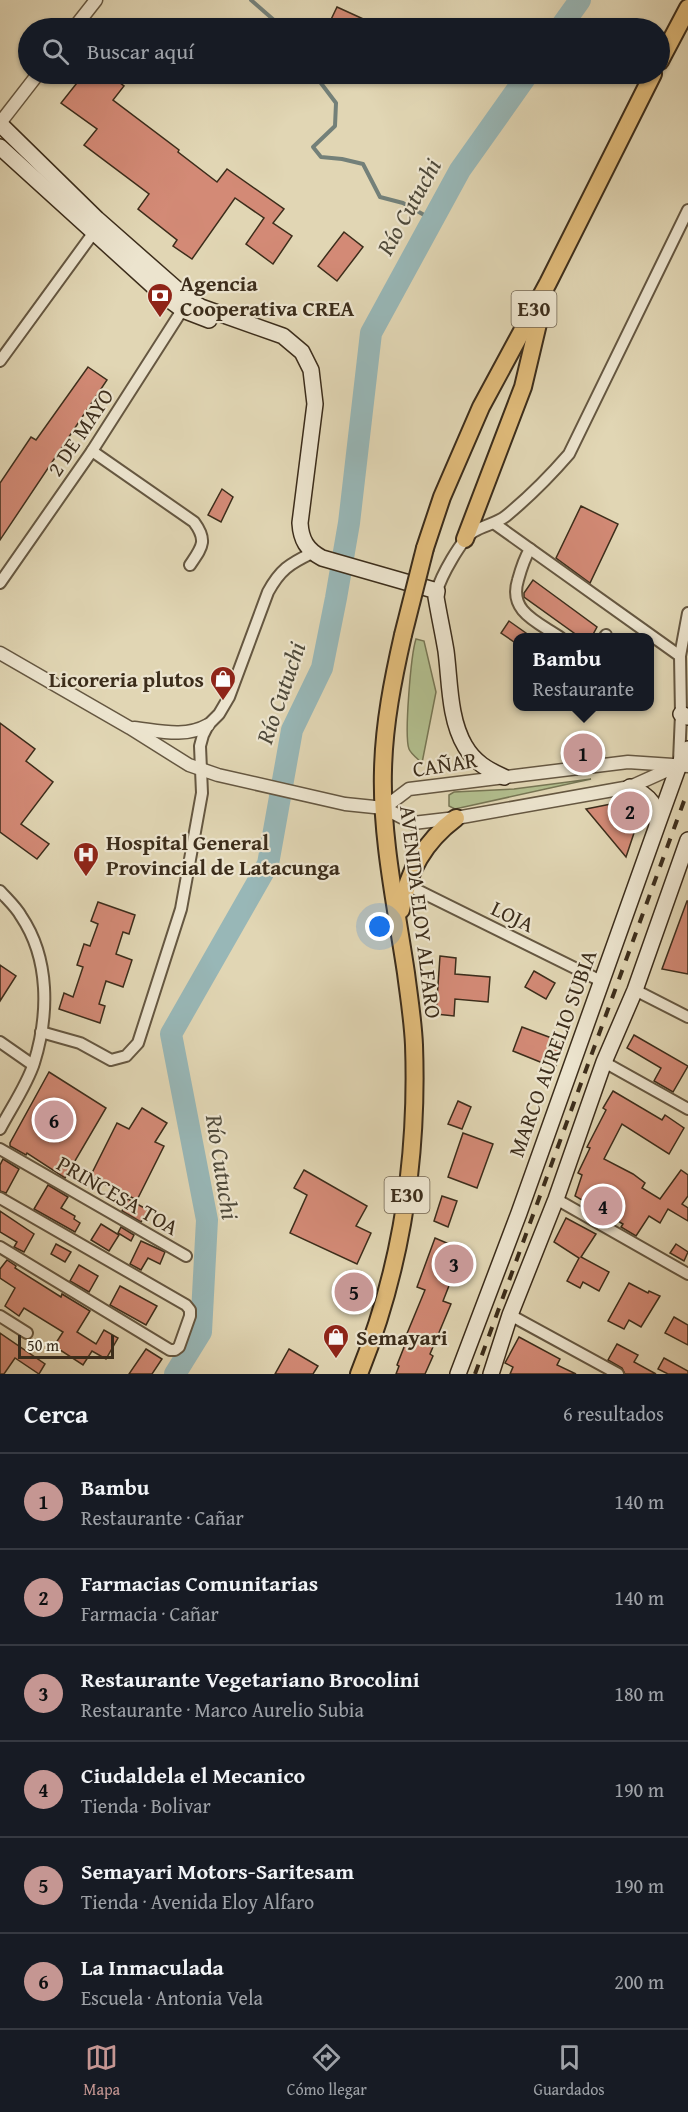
<!DOCTYPE html>
<html lang="es">
<meta charset="utf-8">
<style>
:root{--surface:#171b24;--page:#20242c;--text:#f1f3f6;--muted:#9ea1a6;--line:#363941;--accent:#c59692}
body{margin:0;font-family:"Gentium Book Plus",serif;background:var(--page);color:var(--text)}
.scale{position:absolute;left:18px;bottom:15px;width:96px;box-sizing:border-box;padding-left:6px;border:3px solid #3c2d1b;border-top:0;font-size:16px;line-height:21px;white-space:nowrap;color:#3c2d1b;-webkit-text-stroke:4px #ece4ce;paint-order:stroke}
.you{position:absolute;left:380px;top:927px;width:21px;height:21px;margin:-15px;border:4px solid #fff;border-radius:50%;background:#1a73e8;box-shadow:0 0 0 9px #1a73e833}
.badge{display:grid;place-items:center;width:39px;height:39px;border-radius:50%;background:var(--accent);color:#111;font-size:20px;font-weight:700}
.pin{position:absolute;translate:-50% -50%;border:3px solid #fff;box-shadow:0 2px 6px #0006}
.popup{position:absolute;left:513px;top:633px;width:141px;height:78px;box-sizing:border-box;display:grid;place-content:center;border-radius:12px;background:var(--surface);filter:drop-shadow(0 2px 4px #0005);font-size:20px;white-space:nowrap;color:var(--muted)}
.popup b{font-size:22px;color:var(--text)}
.popup::after{content:'';position:absolute;left:50%;top:100%;margin-left:-12px;border:12px solid transparent;border-top-color:var(--surface)}
.list{margin:0;padding:0;list-style:none}
h2{display:flex;justify-content:space-between;align-items:center;height:78px;margin:0;padding:0 24px;font-size:26px}
h2 small{font-size:20px;font-weight:400;color:var(--muted)}
.list li{display:grid;grid-template-columns:39px 1fr auto;gap:18px;align-items:center;box-sizing:border-box;height:96px;padding:0 24px;border-top:2px solid var(--line)}
.list b{display:block;font-size:22px;white-space:nowrap}
.list p{margin:0;font-size:20px;white-space:nowrap;color:var(--muted)}
.list em{font-size:20px;font-style:normal;color:var(--muted)}
.icon{flex:none;width:33px;height:33px;fill:none;stroke:currentColor;stroke-width:2;stroke-linecap:round;stroke-linejoin:round}
.map{position:relative;flex:none;width:688px;height:1374px;overflow:hidden}
.search{position:absolute;background:var(--surface);box-shadow:0 2px 4px #0004;left:18px;right:18px;top:18px;height:66px;display:flex;align-items:center;gap:15px;box-sizing:border-box;padding:0 21px;border-radius:33px;color:var(--muted);font-size:22px}
.sheet{height:654px;background:var(--surface)}
nav{display:flex;justify-content:space-around;align-items:center;box-sizing:border-box;height:84px;border-top:2px solid var(--line);background:var(--surface);font-size:16px;color:var(--muted)}
nav a{display:grid;justify-items:center;gap:3px}
nav .on{color:var(--accent)}
.map>svg:first-child{display:block}
.green{fill:#b2be8e;stroke:#777654;stroke-width:1.5}
.lines{fill:none;stroke-linecap:round;stroke-linejoin:round}
.stream{stroke:#738079;stroke-width:4}
.river{stroke:#98b7b7;stroke-width:22}
.building{fill:#d38a76;stroke:#3c2d1b;stroke-width:1.5}
.minor-casing{stroke:#655741;stroke-width:14}
.tertiary-casing{stroke:#655741;stroke-width:15}
.secondary-casing{stroke:#3c2d1b;stroke-width:18}
.primary-casing{stroke:#3c2d1b;stroke-width:20}
.minor{stroke:#ece4ce;stroke-width:10}
.tertiary{stroke:#ece4ce;stroke-width:12}
.secondary{stroke:#ece4ce;stroke-width:15}
.primary{stroke:#e0bb7a;stroke-width:16}
.rail{stroke:#3c2d1b;stroke-width:4;stroke-dasharray:10 10;stroke-linecap:butt}
.primary-bridge-casing{stroke:#3c2d1b;stroke-width:20;stroke-linecap:butt}
.primary-bridge{stroke:#e0bb7a;stroke-width:16}
.labels{text-anchor:middle;stroke-width:4.5;stroke-linejoin:round;paint-order:stroke}
.shield{fill:#ece4ce;stroke:#716451;stroke-width:1.5}
.shield-label{font-size:21px;font-weight:bold;fill:#3c2d1b}
.poi-label{font-size:22px;font-weight:bold;fill:#3c2d1b;stroke:#ece4ce;text-anchor:start}
.street-label{font-size:22px;fill:#3c2d1b;stroke:#ece4ce}
.water-label{font-size:24px;font-style:italic;fill:#4e493a;stroke:#ece4ce}
</style>
<div class="map">
<svg width="688" height="1374" viewBox="0 0 688 1374">
<rect width="100%" height="100%" fill="#e1d6b4"/>
<filter id="stains"><feTurbulence type="fractalNoise" baseFrequency=".00333" numOctaves="4"/><feColorMatrix values="0 0 0 0 .2 0 0 0 0 .09 0 0 0 0 .02 0 0 0 .5 -.17"/></filter>
<radialGradient id="worn" r=".72"><stop offset=".6" stop-color="#630" stop-opacity="0"/><stop offset="1" stop-color="#630" stop-opacity=".3"/></radialGradient>
<g class="green">
<path d="M416 639 424 641 436 692 422 763C418 759 411 754 409 749 404 736 411 654 416 639Z"/>
<polygon points="591,779 455,809 449,806 449,795 454,792 514,789"/>
</g>
<g class="lines">
<g class="stream">
<polyline points="251,0 283,28"/>
<polyline points="314,74 336,103 335,126 313,147 321,157 342,159 363,164 380,197 403,203 433,220"/>
</g>
<g class="river">
<polyline points="560,28 580,0"/>
<polyline points="175,1374 201,1332 207,1220 171,1034 268,864 292,730 322,668 336,598 349,523 371,333 460,170 528,74"/>
</g>
</g>
<g class="building">
<polygon points="337,7 383,28 327,28"/>
<polygon points="84,74 108,74 124,86 113,100 179,150 178,152 217,182 227,169 284,209 273,223 292,236 273,264 246,244 264,218 235,198 192,259 173,246 177,240 138,209 149,194 84,145 97,129 61,103"/>
<polygon points="344,232 363,247 337,281 318,266"/>
<polygon points="88,367 107,380 0,540 0,483 31,437 36,440"/>
<polygon points="222,489 233,497 221,522 208,515"/>
<polygon points="581,506 618,524 590,583 556,558"/>
<polygon points="533,580 597,627 591,638 581,638 524,597 524,593"/>
<polygon points="509,621 533,638 517,638 517,644 501,633"/>
<polygon points="0,723 35,749 26,761 53,782 21,824 49,844 37,859 0,832"/>
<polygon points="626,801 636,805 640,815 626,857 586,809"/>
<polygon points="687,901 688,901 688,974 662,969"/>
<polygon points="98,902 135,915 129,934 123,932 116,954 132,960 123,987 106,981 99,1004 105,1006 100,1023 59,1009 64,993 73,997 83,967 77,965 84,944 90,946 98,924 91,921"/>
<polygon points="440,956 456,958 455,974 490,977 488,1002 455,999 454,1016 436,1014"/>
<polygon points="0,965 16,976 0,1001"/>
<polygon points="534,971 555,983 546,999 525,987"/>
<polygon points="522,1027 565,1043 555,1068 513,1051"/>
<polygon points="634,1035 688,1066 673,1092 654,1081 661,1068 627,1048"/>
<polygon points="49,1072 106,1108 65,1178 27,1153 26,1155 10,1146 10,1143"/>
<polygon points="613,1091 662,1120 665,1115 684,1128 669,1154 622,1124 604,1159 633,1174 645,1183 642,1188 660,1199 681,1170 688,1175 688,1196 682,1204 688,1208 688,1221 668,1209 660,1223 649,1216 636,1236 621,1227 623,1224 575,1196 582,1175 578,1173 590,1148 587,1147 606,1110 603,1108"/>
<polygon points="458,1101 471,1107 462,1129 448,1124"/>
<polygon points="142,1108 167,1123 155,1142 164,1146 137,1200 90,1177 117,1123 129,1129"/>
<polygon points="463,1133 493,1144 477,1188 448,1177"/>
<polygon points="3,1159 19,1169 6,1193 0,1191 0,1165"/>
<polygon points="304,1170 367,1206 356,1226 371,1233 357,1264 290,1233 307,1195 294,1188"/>
<polygon points="48,1185 68,1197 61,1208 75,1216 74,1219 80,1223 75,1232 34,1209"/>
<polygon points="442,1196 457,1201 448,1227 434,1221"/>
<polygon points="128,1199 148,1210 141,1222 122,1211"/>
<polygon points="0,1211 34,1234 24,1252 14,1247 17,1242 0,1232"/>
<polygon points="566,1218 596,1234 581,1257 609,1272 599,1291 583,1282 580,1288 567,1281 579,1258 554,1242"/>
<polygon points="101,1224 119,1235 109,1251 91,1240"/>
<polygon points="121,1227 134,1235 131,1241 118,1233"/>
<polygon points="435,1238 463,1250 443,1301 451,1304 430,1354 433,1356 425,1374 396,1374 399,1366 397,1365 408,1337 406,1336 425,1290 417,1287"/>
<polygon points="141,1241 165,1252 160,1264 148,1258 141,1270 130,1264"/>
<polygon points="56,1244 71,1252 65,1262 51,1254"/>
<polygon points="676,1244 688,1252 684,1261 670,1253"/>
<polygon points="7,1260 16,1266 15,1268 61,1297 62,1294 90,1311 77,1332 96,1344 104,1330 118,1338 106,1359 92,1351 83,1365 54,1346 63,1332 24,1308 19,1316 5,1306 15,1288 0,1278 0,1269"/>
<polygon points="79,1265 98,1276 89,1292 70,1281"/>
<polygon points="629,1283 648,1293 649,1291 660,1296 641,1327 629,1320 624,1329 608,1321"/>
<polygon points="120,1286 157,1306 146,1325 110,1305"/>
<polygon points="674,1317 688,1325 688,1345 665,1333"/>
<polygon points="0,1333 45,1364 39,1374 15,1358 4,1374 0,1374"/>
<polygon points="519,1337 560,1359 557,1365 576,1374 510,1374 513,1367 505,1363"/>
<polygon points="617,1344 638,1355 634,1362 656,1374 625,1374 622,1368 608,1360"/>
<polygon points="146,1349 162,1359 152,1374 129,1374"/>
<polygon points="289,1349 318,1366 313,1374 275,1374"/>
<polygon points="664,1358 688,1371 688,1374 668,1374 658,1369"/>
</g>
<g class="lines">
<defs>
<g id="minor">
<polyline points="0,361 97,228"/>
<path d="M92 451 194 522C208 541 202 547 190 565"/>
<polyline points="495,524 680,656"/>
<path d="M530 549C524 559 521 569 518 580 508 612 538 622 561 638"/>
<polyline points="0,583 92,451 186,304"/>
<path d="M437 591C441 576 461 540 473 532 484 525 496 524 506 516 529 497 550 476 569 454L688 210"/>
<polyline points="604,638 606,635"/>
<polyline points="679,761 681,714 680,656 688,613"/>
<polyline points="407,885 601,981"/>
<path d="M0 891C7 899 16 907 21 916 50 959 49 1015 34 1063 27 1085 11 1108 0 1129"/>
<polyline points="635,990 688,1017"/>
<path d="M41 1032 80 1043 111 1060 126 1056 138 1043 181 909 202 793 200 746 203 735 208 725 219 714 229 697 268 592C280 570 289 564 312 553"/>
<polyline points="0,1042 33,1065"/>
<polyline points="604,1062 688,1109"/>
<polyline points="0,1149 186,1256"/>
<polyline points="0,1198 186,1305 190,1310 190,1316 179,1347 175,1350 170,1350 0,1247"/>
<polyline points="556,1199 688,1274"/>
<polyline points="510,1315 618,1374"/>
<polyline points="0,1316 27,1333"/>
</g>
<g id="tertiary">
<polyline points="74,28 96,0"/>
<polyline points="0,123 38,74"/>
<polyline points="0,653 130,728 189,765 218,775 345,804 384,808 413,823 456,818 630,787 679,765"/>
<path d="M134 728C160 731 185 738 208 725"/>
<polyline points="384,808 409,789 628,762 688,766"/>
</g>
<g id="secondary">
<path d="M0 124 97 219 189 300 201 307 283 336 302 352 311 370 315 404 300 523C301 540 307 550 322 558L437 591 436 597C439 615 443 633 446 651 450 682 449 719 465 746 474 762 488 770 504 777"/>
<polyline points="0,147 164,296 183,310 209,320"/>
<polyline points="681,714 688,717"/>
<path d="M630 787C647 794 659 805 657 824"/>
<polyline points="458,1374 519,1213 657,826 679,765 688,749"/>
<polyline points="491,1374 510,1315 556,1199 604,1062 635,990 688,840"/>
</g>
<g id="primary">
<polyline points="660,61 688,8"/>
<polyline points="465,539 523,387 542,307"/>
<polyline points="425,548 442,497 481,407 548,283 653,74"/>
<path d="M401 910C408 871 424 842 456 818"/>
<path d="M359 1374C401 1270 418 1157 414 1045 413 1021 409 997 406 973 396 906 381 837 383 770 384 724 393 679 403 635"/>
</g>
</defs>
<use href="#minor" class="minor-casing"/>
<use href="#tertiary" class="tertiary-casing"/>
<use href="#secondary" class="secondary-casing"/>
<use href="#primary" class="primary-casing"/>
<use href="#minor" class="minor"/>
<use href="#tertiary" class="tertiary"/>
<use href="#secondary" class="secondary"/>
<use href="#primary" class="primary"/>
<polyline class="rail" points="475,1374 684,801 688,794"/>
<defs>
<polyline id="primary-bridge" points="403,635 425,548"/>
</defs>
<use href="#primary-bridge" class="primary-bridge-casing"/>
<use href="#primary-bridge" class="primary-bridge"/>
</g>
<defs>
<symbol id="bank-pin" viewBox="-11 -11 22 30"><path d="M0 17L-7.5 6A9.5 9.5 0 1 1 7.5 6Z" fill="#8f2418" stroke="#ece4ce"/><path d="M-6-4H6V4H-6ZM0-2.3a2.3 2.3 0 1 0 0 4.6a2.3 2.3 0 1 0 0-4.6Z" fill="#fff"/></symbol>
<symbol id="shop-pin" viewBox="-11 -11 22 30"><path d="M0 17L-7.5 6A9.5 9.5 0 1 1 7.5 6Z" fill="#8f2418" stroke="#ece4ce"/><path d="M-5-2.5h2.3a2.7 3.5 0 0 1 5.4 0H5L5.5 6h-11ZM-1.5-2.5h3a1.5 2.3 0 0 0-3 0Z" fill="#fff"/></symbol>
<symbol id="hospital-pin" viewBox="-11 -11 22 30"><path d="M0 17L-7.5 6A9.5 9.5 0 1 1 7.5 6Z" fill="#8f2418" stroke="#ece4ce"/><path d="M-5-5h3v3.5h4V-5h3V5h-3V1.5h-4V5h-3Z" fill="#fff"/></symbol>
</defs>
<g fill-rule="evenodd">
<use href="#bank-pin" x="145" y="281" width="30" height="40"/>
<use href="#shop-pin" x="208" y="664" width="30" height="40"/>
<use href="#hospital-pin" x="71" y="840" width="30" height="40"/>
<use href="#shop-pin" x="321" y="1322" width="30" height="40"/>
</g>
<g class="labels">
<g class="shield">
<rect x="511.5" y="291" width="45" height="36" rx="4.5"/>
<rect x="384.5" y="1177" width="45" height="36" rx="4.5"/>
</g>
<g class="shield-label">
<text x="534" y="316">E30</text>
<text x="407" y="1202">E30</text>
</g>
<g class="poi-label">
<text x="180" y="291">Agencia<tspan x="180" dy="25">Cooperativa CREA</tspan></text>
<text x="204" y="687" text-anchor="end">Licoreria plutos</text>
<text x="106" y="850">Hospital General<tspan x="106" dy="25">Provincial de Latacunga</tspan></text>
<text x="356" y="1345">Semayari</text>
</g>
<g class="street-label">
<text transform="translate(80 432) rotate(-56)" y="8">2 DE MAYO</text>
<text transform="translate(445 764) rotate(-9)" y="8">CAÑAR</text>
<text transform="translate(421 912) rotate(83)" y="8">AVENIDA ELOY ALFARO</text>
<text transform="translate(513 916) rotate(26)" y="8">LOJA</text>
<text transform="translate(552 1053) rotate(-70)" y="8">MARCO AURELIO SUBIA</text>
<text transform="translate(118 1195) rotate(30)" y="8">PRINCESA TOA</text>
</g>
<g class="water-label">
<text transform="translate(409 207) rotate(-61)" y="8">Río Cutuchi</text>
<text transform="translate(281 693) rotate(-71)" y="8">Río Cutuchi</text>
<text transform="translate(222 1167) rotate(81)" y="8">Río Cutuchi</text>
</g>
</g>
<rect width="100%" height="100%" filter="url(#stains)"/>
<rect width="100%" height="100%" fill="url(#worn)"/>
</svg>
<div class="scale">50 m</div>
<div class="you"></div>
<div class="pin badge" style="left:583px;top:753px">1</div>
<div class="popup"><b>Bambu</b>Restaurante</div>
<div class="pin badge" style="left:630px;top:811px">2</div>
<div class="pin badge" style="left:454px;top:1264px">3</div>
<div class="pin badge" style="left:603px;top:1206px">4</div>
<div class="pin badge" style="left:354px;top:1292px">5</div>
<div class="pin badge" style="left:54px;top:1120px">6</div>
<div class="search"><svg class="icon" aria-label="search" viewBox="0 0 24 24"><circle cx="10" cy="10" r="6"/><path d="M15 15l6 6"/></svg>Buscar aquí</div>
</div>
<section class="sheet">
<h2>Cerca<small>6 resultados</small></h2>
<ul class="list">
<li><span class="badge">1</span><div><b>Bambu</b><p>Restaurante · Cañar</p></div><em>140 m</em></li>
<li><span class="badge">2</span><div><b>Farmacias Comunitarias</b><p>Farmacia · Cañar</p></div><em>140 m</em></li>
<li><span class="badge">3</span><div><b>Restaurante Vegetariano Brocolini</b><p>Restaurante · Marco Aurelio Subia</p></div><em>180 m</em></li>
<li><span class="badge">4</span><div><b>Ciudaldela el Mecanico</b><p>Tienda · Bolivar</p></div><em>190 m</em></li>
<li><span class="badge">5</span><div><b>Semayari Motors-Saritesam</b><p>Tienda · Avenida Eloy Alfaro</p></div><em>190 m</em></li>
<li><span class="badge">6</span><div><b>La Inmaculada</b><p>Escuela · Antonia Vela</p></div><em>200 m</em></li>
</ul>
</section>
<nav>
<a class="on"><svg class="icon" aria-label="map" viewBox="0 0 24 24"><path d="M3 6l6-2 6 2 6-2v14l-6 2-6-2-6 2zM9 4v14M15 6v14"/></svg>Mapa</a>
<a><svg class="icon" aria-label="directions" viewBox="0 0 24 24"><path d="M12 3l9 9-9 9-9-9zM9 14v-3h6M13 9l2 2-2 2"/></svg>Cómo llegar</a>
<a><svg class="icon" aria-label="saved" viewBox="0 0 24 24"><path d="M7 4h10v16l-5-4-5 4z"/></svg>Guardados</a>
</nav>
